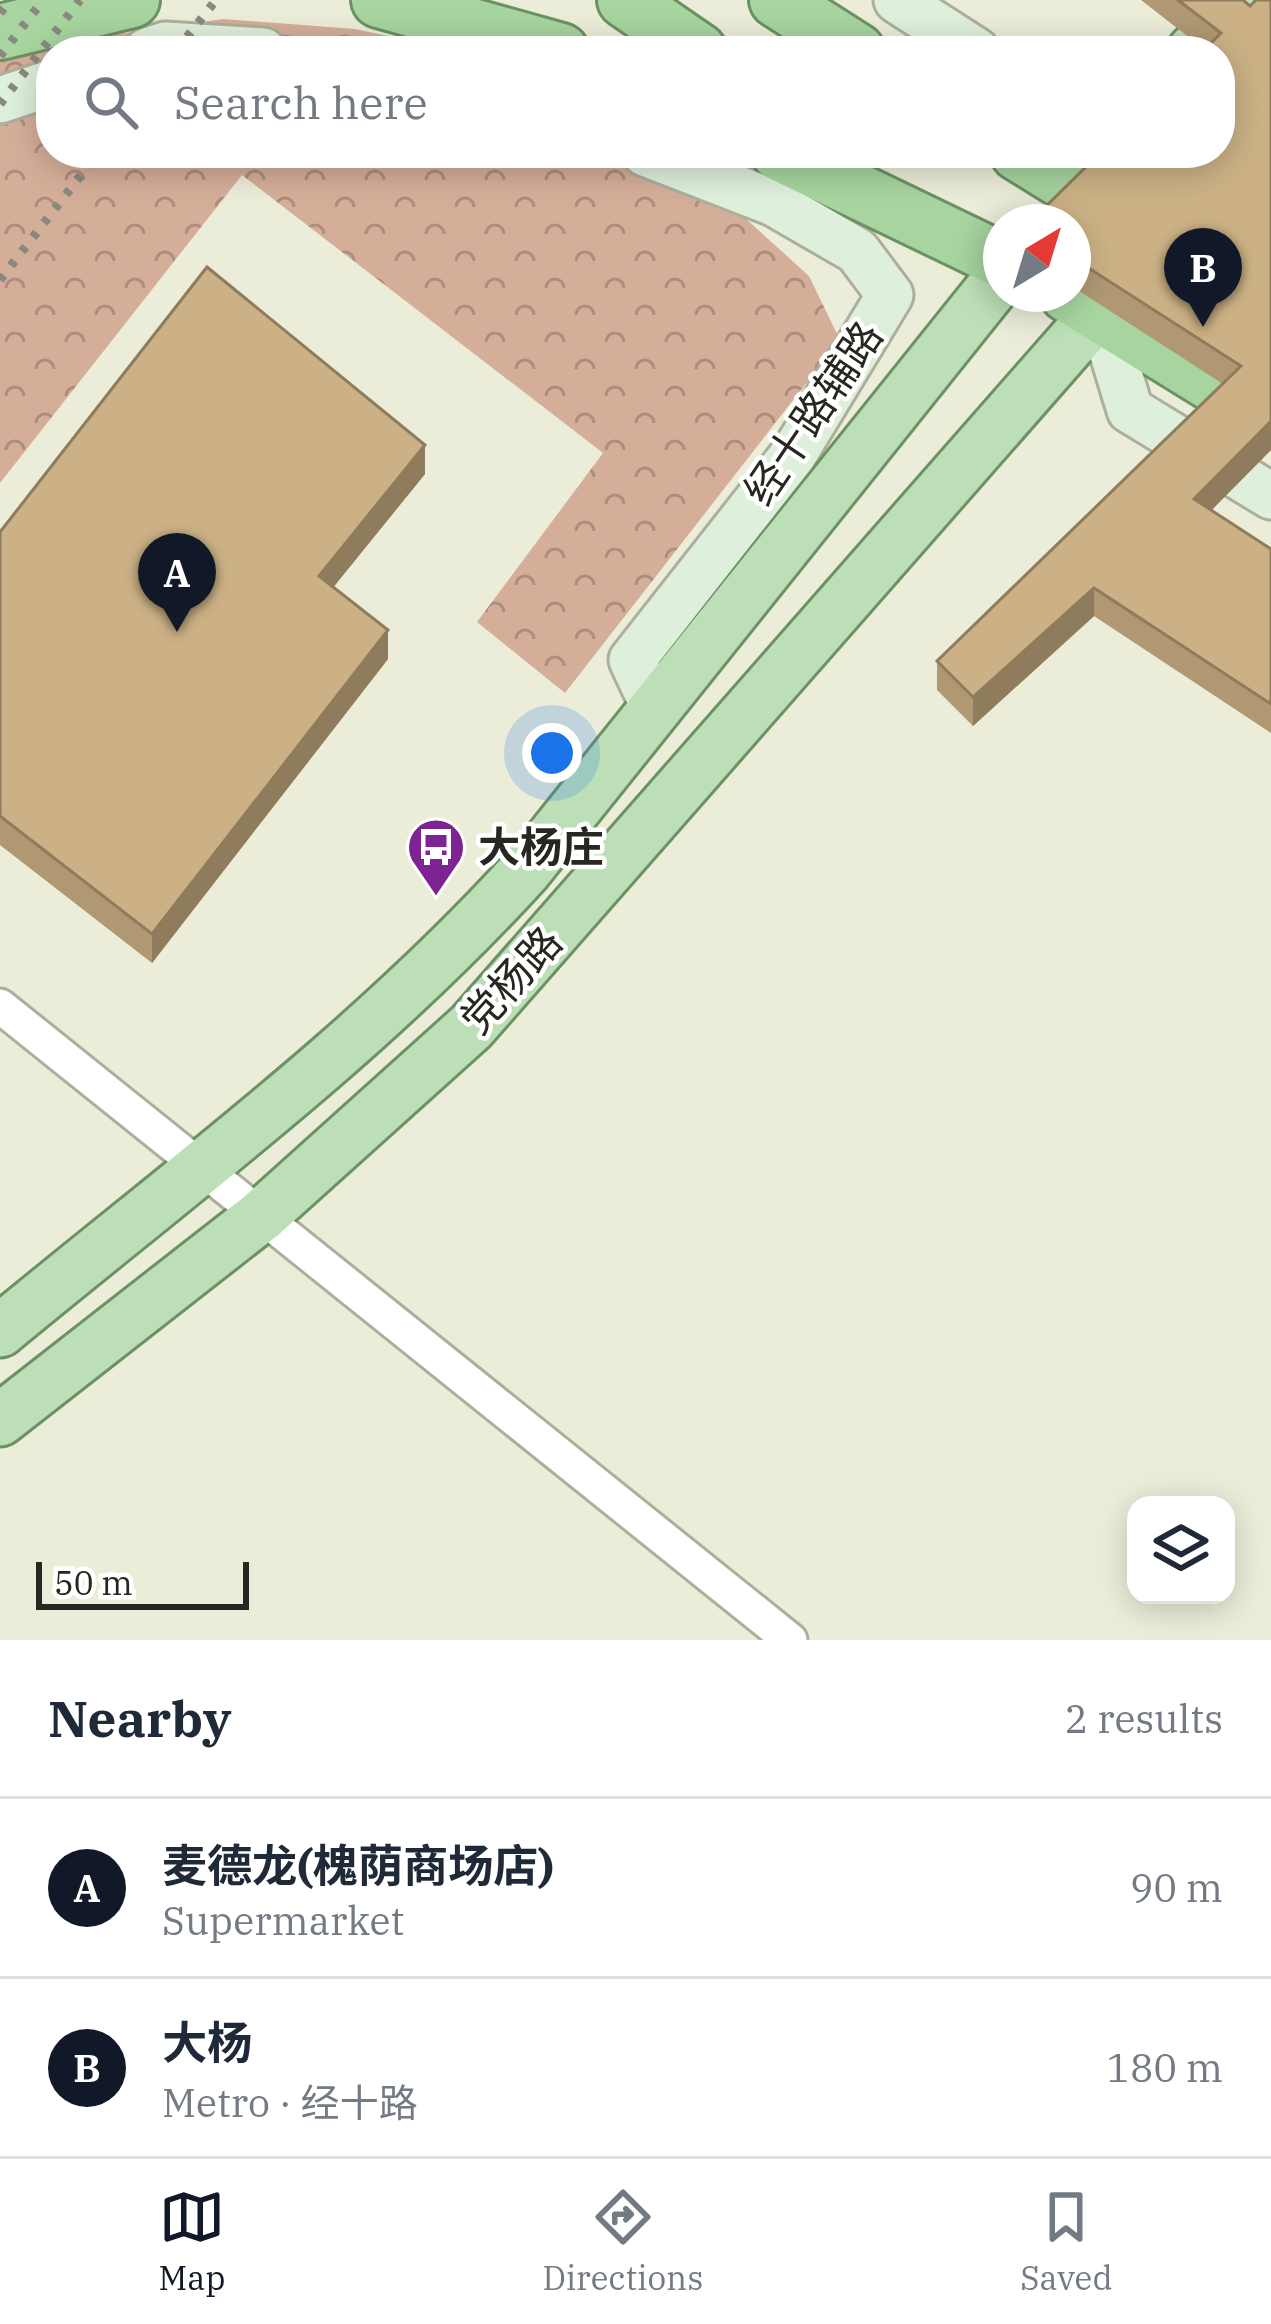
<!DOCTYPE html>
<meta charset="utf-8">
<style>
:root{--surface:#fff;--page:#f2f2f3;--text:#1f2937;--muted:#747a83;--line:#e0e1e3;--accent:#111827}
body{margin:0;font-family:"IBM Plex Serif","Noto Sans SC",serif;background:var(--page);color:var(--text)}
.controls{position:absolute;right:36px;bottom:36px;display:grid;overflow:hidden;border-radius:24px;box-shadow:0 6px 30px #0003}
.controls button{width:108px;height:108px;display:grid;place-items:center;padding:0;border:0;border-bottom:3px solid var(--line);background:var(--surface);color:var(--text);font:60px sans-serif}
.compass{position:absolute;left:983px;top:204px;width:108px;height:108px;border-radius:50%;background:var(--surface);box-shadow:0 6px 30px #0003;rotate:38deg}
.scale{position:absolute;left:36px;bottom:30px;width:213px;box-sizing:border-box;padding-left:12px;border:6px solid #262720;border-top:0;font-size:33px;line-height:42px;white-space:nowrap;color:#262720;-webkit-text-stroke:9px #fff;paint-order:stroke}
.you{position:absolute;left:552px;top:753px;width:42px;height:42px;margin:-30px;border:9px solid #fff;border-radius:50%;background:#1a73e8;box-shadow:0 0 0 18px #1a73e833}
.badge{display:grid;place-items:center;width:78px;height:78px;border-radius:50%;background:var(--accent);color:#fff;font-size:39px;font-weight:700}
.pin{position:absolute;translate:-50% -99px;filter:drop-shadow(0 3px 6px #0008)}
.pin::after{content:'';position:absolute;top:63px;width:42px;height:36px;background:inherit;clip-path:polygon(0 0,100% 0,50% 100%)}
.list{margin:0;padding:0;list-style:none}
h2{display:flex;justify-content:space-between;align-items:center;height:156px;margin:0;padding:0 48px;font-size:51px}
h2 small{font-size:39px;font-weight:400;color:var(--muted)}
.list li{display:grid;grid-template-columns:78px 1fr auto;gap:36px;align-items:center;box-sizing:border-box;height:180px;padding:0 48px;border-top:3px solid var(--line)}
.list b{display:block;font-size:45px;white-space:nowrap}
.list p{margin:0;font-size:39px;white-space:nowrap;color:var(--muted)}
.list em{font-size:39px;font-style:normal;color:var(--muted)}
.icon{flex:none;width:66px;height:66px;fill:none;stroke:currentColor;stroke-width:2;stroke-linecap:round;stroke-linejoin:round}
.map{position:relative;flex:none;width:1271px;height:1640px;overflow:hidden}
.search{position:absolute;background:var(--surface);box-shadow:0 6px 30px #0003;left:36px;right:36px;top:36px;height:132px;display:flex;align-items:center;gap:30px;box-sizing:border-box;padding:0 42px;border-radius:48px;color:var(--muted);font-size:45px}
.sheet{height:516px;background:var(--surface)}
nav{display:flex;justify-content:space-around;align-items:center;box-sizing:border-box;height:168px;border-top:3px solid var(--line);background:var(--surface);font-size:33px;color:var(--muted)}
nav a{display:grid;justify-items:center;gap:6px}
nav .on{color:var(--accent)}
.map>svg:first-child{display:block}
.forest{fill:url(#forest-crowns)}
.lines{fill:none;stroke-linecap:round;stroke-linejoin:round}
.minor-casing{stroke:#adae9c;stroke-width:39}
.secondary-casing{stroke:#adae9c;stroke-width:51}
.primary-casing{stroke:#6c9163;stroke-width:57}
.trunk-casing{stroke:#6c9163;stroke-width:60}
.minor{stroke:#fff;stroke-width:33}
.secondary{stroke:#deefdb;stroke-width:45}
.primary{stroke:#bddfb7;stroke-width:51}
.trunk{stroke:#a7d49f;stroke-width:54}
.rail{stroke:#898a7d;stroke-width:9;stroke-dasharray:6 12;stroke-linecap:butt}
.wall{fill:#af9872}
.shaded-wall{fill:#8e7c5d}
.building{fill:#cbb185;stroke:#8e7c5d;stroke-width:3}
.labels{text-anchor:middle;stroke-width:9;stroke-linejoin:round;paint-order:stroke}
.street-label{font-size:42px;fill:#262720;stroke:#fff}
.poi-label{font-size:42px;font-weight:bold;fill:#262720;stroke:#fff;text-anchor:start}
</style>
<div class="map">
<svg width="1271" height="1640" viewBox="0 0 1271 1640">
<defs>
<pattern id="forest-crowns" width="20" height="18" patternUnits="userSpaceOnUse" patternTransform="scale(3)"><rect width="20" height="18" fill="#d5ae99"/><path d="M2 6a3 3 0 1 1 6 0M12 15a3 3 0 1 1 6 0" fill="none" stroke="#ad8e7c"/></pattern>
</defs>
<rect width="100%" height="100%" fill="#ebedd9"/>
<g class="forest">
<polygon points="223,19 355,29 459,51 377,51 312,39 217,35 130,51 51,51 51,68 0,81 0,62 104,36"/>
<polygon points="51,98 51,153 601,153 745,218 809,276 840,340 565,693 477,622 603,453 242,175 0,483 0,114"/>
</g>
<g class="lines">
<defs>
<polyline id="minor" points="0,1006 790,1640"/>
<g id="secondary">
<polyline points="897,0 976,51"/>
<polyline points="147,51 165,45 263,51"/>
<polyline points="0,100 51,83"/>
<polyline points="645,153 774,203 857,251 890,295 793,455 632,660 654,707"/>
<polyline points="1100,311 1130,410 1271,496"/>
</g>
<g id="primary">
<polyline points="1193,51 1245,0"/>
<path d="M0 1331C180 1182 369 1043 526 870L1001 277"/>
<polyline points="0,1420 261,1216 471,1027 1123,284"/>
</g>
<g id="trunk">
<polyline points="379,0 561,51"/>
<polyline points="625,0 699,51"/>
<polyline points="777,0 857,51"/>
<polyline points="0,32 132,0"/>
<polyline points="779,153 1001,260"/>
<polyline points="1018,153 1132,224"/>
<polyline points="1067,294 1271,420"/>
</g>
</defs>
<use href="#minor" class="minor-casing"/>
<use href="#secondary" class="secondary-casing"/>
<use href="#primary" class="primary-casing"/>
<use href="#trunk" class="trunk-casing"/>
<use href="#minor" class="minor"/>
<use href="#secondary" class="secondary"/>
<use href="#primary" class="primary"/>
<use href="#trunk" class="trunk"/>
<g class="rail">
<polyline points="0,13 10,0"/>
<polyline points="176,51 216,0"/>
<polyline points="0,56 43,0"/>
<polyline points="0,104 80,0"/>
<polyline points="0,280 98,153"/>
</g>
</g>
<g class="wall">
<polygon points="1141,0 1243,0 1271,450 1211,510 1271,549 1271,733 1094,616 973,726 937,690 937,661 1223,384 1073,287 1073,222 1204,49"/>
<polygon points="425,474 333,587 388,659 152,963 0,845 0,532"/>
</g>
<g class="shaded-wall">
<polygon points="1271,421 1271,450 1194,528 1194,499"/>
<polygon points="425,445 425,474 319,605 319,576"/>
<polygon points="1094,588 1094,616 973,726 973,697"/>
<polygon points="388,630 388,659 152,963 152,934"/>
</g>
<g class="building">
<polygon points="1178,0 1243,0 1250,6 1256,0 1271,0 1271,421 1194,499 1271,549 1271,704 1094,588 973,697 937,661 1241,366 1073,258 1073,222 1030,222 1100,153 1220,153 1220,51 1203,51 1221,33"/>
<polygon points="207,267 425,445 319,576 388,630 152,934 0,816 0,532"/>
</g>
<defs>
<symbol id="bus-pin" viewBox="-11 -11 22 30"><path d="M0 17L-7.5 6A9.5 9.5 0 1 1 7.5 6Z" fill="#7e2492" stroke="#fff"/><path d="M-5-6H5V4H4V6H2V4H-2V6H-4V4H-5ZM-3.5-4V0h7V-4ZM-3.5 1.2v1.5H-2V1.2ZM2 1.2v1.5H3.5V1.2Z" fill="#fff"/></symbol>
</defs>
<g fill-rule="evenodd">
<use href="#bus-pin" x="403" y="814" width="66" height="90"/>
</g>
<g class="labels">
<g class="street-label">
<text transform="translate(813 413) rotate(-56)" y="15">经十路辅路</text>
<text transform="translate(511 980) rotate(-48)" y="15">党杨路</text>
</g>
<g class="poi-label">
<text x="478" y="862">大杨庄</text>
</g>
</g>
</svg>
<div class="controls">
<button><svg class="icon" aria-label="layers" viewBox="0 0 24 24"><path d="M12 4l9 5-9 5-9-5zM3 14l9 5 9-5"/></svg></button>
</div>
<svg class="compass" viewBox="-18 -18 36 36"><path d="M0-13l5 13h-10z" fill="#e53935"/><path d="M0 13l5-13h-10z" fill="#747a83"/></svg>
<div class="scale">50 m</div>
<div class="you"></div>
<div class="pin badge" style="left:177px;top:632px">A</div>
<div class="pin badge" style="left:1203px;top:327px">B</div>
<div class="search"><svg class="icon" aria-label="search" viewBox="0 0 24 24"><circle cx="10" cy="10" r="6"/><path d="M15 15l6 6"/></svg>Search here</div>
</div>
<section class="sheet">
<h2>Nearby<small>2 results</small></h2>
<ul class="list">
<li><span class="badge">A</span><div><b>麦德龙(槐荫商场店)</b><p>Supermarket</p></div><em>90 m</em></li>
<li><span class="badge">B</span><div><b>大杨</b><p>Metro · 经十路</p></div><em>180 m</em></li>
</ul>
</section>
<nav>
<a class="on"><svg class="icon" aria-label="map" viewBox="0 0 24 24"><path d="M3 6l6-2 6 2 6-2v14l-6 2-6-2-6 2zM9 4v14M15 6v14"/></svg>Map</a>
<a><svg class="icon" aria-label="directions" viewBox="0 0 24 24"><path d="M12 3l9 9-9 9-9-9zM9 14v-3h6M13 9l2 2-2 2"/></svg>Directions</a>
<a><svg class="icon" aria-label="saved" viewBox="0 0 24 24"><path d="M7 4h10v16l-5-4-5 4z"/></svg>Saved</a>
</nav>
